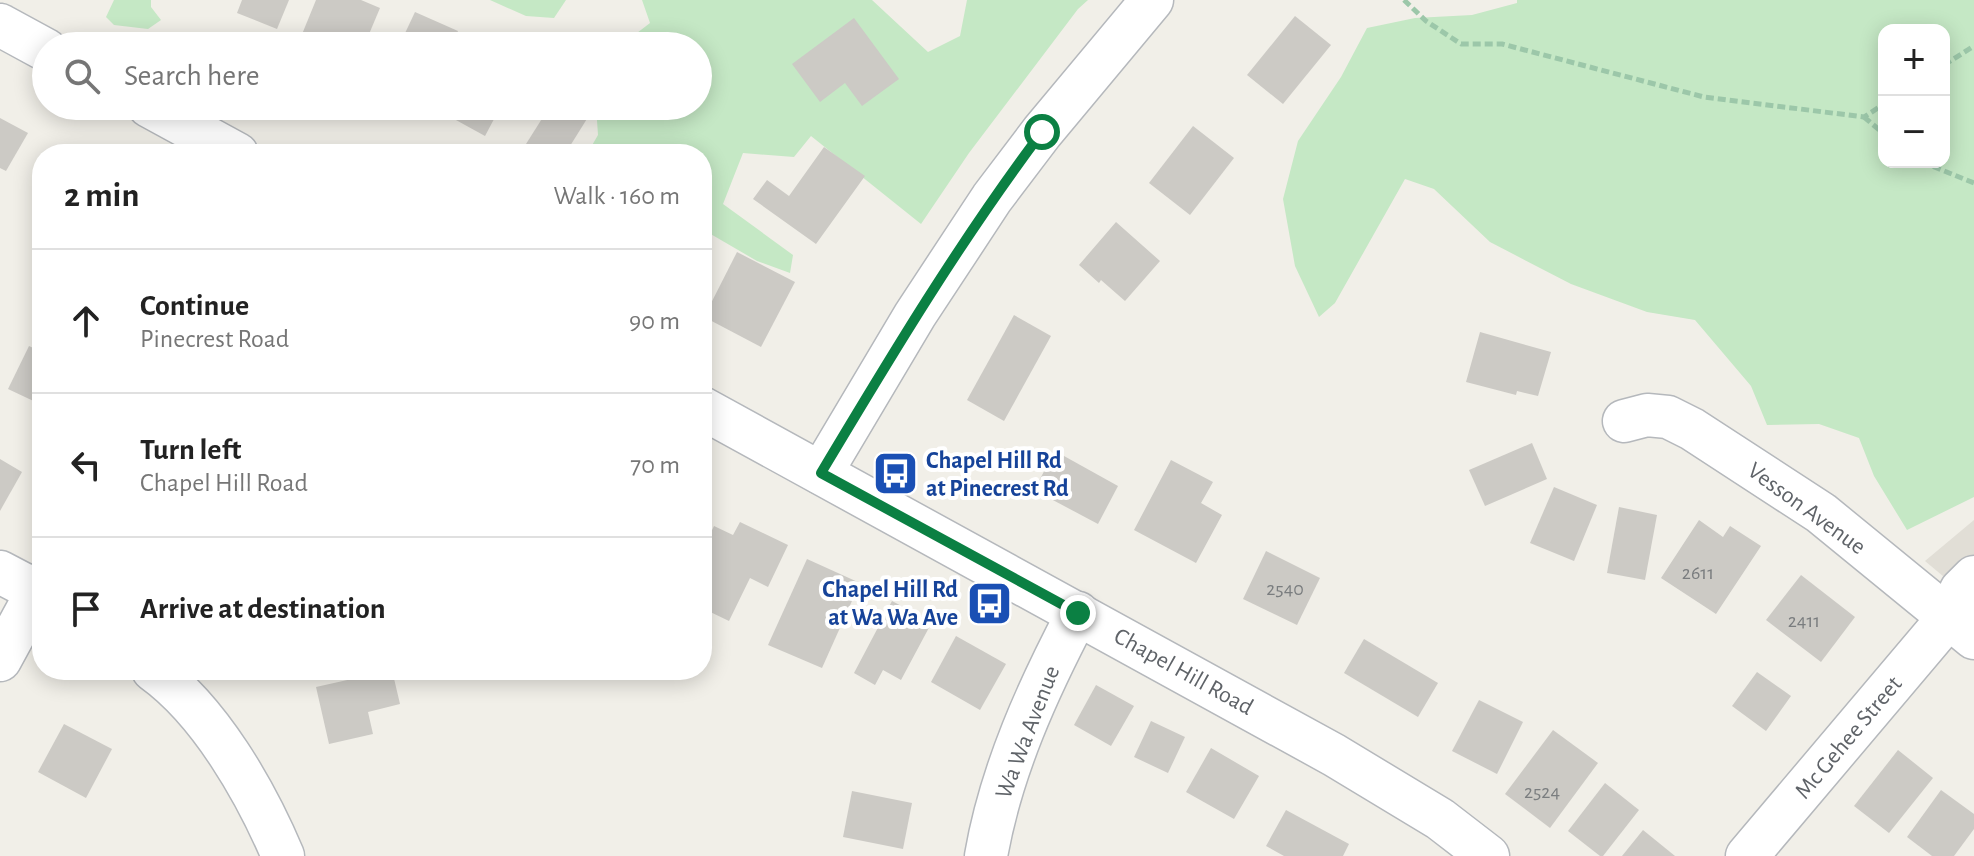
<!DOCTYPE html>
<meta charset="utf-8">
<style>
:root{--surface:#fff;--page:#f2f2f2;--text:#222;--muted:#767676;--line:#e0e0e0}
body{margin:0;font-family:"Alegreya Sans",sans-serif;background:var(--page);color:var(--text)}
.controls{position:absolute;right:24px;top:24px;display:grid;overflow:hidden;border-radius:16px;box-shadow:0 4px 20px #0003}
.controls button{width:72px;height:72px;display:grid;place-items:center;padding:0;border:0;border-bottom:2px solid var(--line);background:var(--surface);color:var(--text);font:40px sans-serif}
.stop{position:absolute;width:24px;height:24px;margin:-18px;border:6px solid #0b8043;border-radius:50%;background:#fff}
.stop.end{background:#0b8043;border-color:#fff;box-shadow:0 2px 8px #0008}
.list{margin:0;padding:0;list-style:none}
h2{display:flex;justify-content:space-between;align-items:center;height:104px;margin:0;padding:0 32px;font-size:34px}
h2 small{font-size:26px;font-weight:400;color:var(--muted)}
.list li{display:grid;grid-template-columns:52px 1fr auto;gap:24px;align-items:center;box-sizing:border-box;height:144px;padding:0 32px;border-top:2px solid var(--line)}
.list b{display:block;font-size:30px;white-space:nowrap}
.list p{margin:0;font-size:26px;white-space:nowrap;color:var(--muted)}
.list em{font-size:26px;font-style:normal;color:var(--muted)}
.icon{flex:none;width:44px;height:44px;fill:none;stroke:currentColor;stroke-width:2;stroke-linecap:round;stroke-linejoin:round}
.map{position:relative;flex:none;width:1974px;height:856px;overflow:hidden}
.search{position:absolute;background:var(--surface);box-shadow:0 4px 20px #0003;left:32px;top:32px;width:680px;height:88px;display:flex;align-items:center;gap:20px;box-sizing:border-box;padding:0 28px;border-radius:44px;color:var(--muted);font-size:30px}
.panel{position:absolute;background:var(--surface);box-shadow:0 4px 20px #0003;left:32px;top:144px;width:680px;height:536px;border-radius:32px}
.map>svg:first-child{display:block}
.education{fill:#e1ded6}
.green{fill:#c5e8c5;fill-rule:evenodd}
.building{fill:#cccac5}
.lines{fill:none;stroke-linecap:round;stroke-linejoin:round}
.minor-casing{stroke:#b5b8bc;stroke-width:45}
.path{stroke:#9cc7a9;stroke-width:5;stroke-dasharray:8 4;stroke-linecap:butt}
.minor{stroke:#fff;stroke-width:42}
.route{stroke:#0b8043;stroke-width:10}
.labels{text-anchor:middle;stroke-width:8;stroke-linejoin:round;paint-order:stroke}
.number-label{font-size:20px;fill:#7a7d7f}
.transit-label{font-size:24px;font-weight:bold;fill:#164399;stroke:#fff;text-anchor:start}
.street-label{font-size:24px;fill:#5f6368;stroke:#fff}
</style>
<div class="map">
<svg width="1974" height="856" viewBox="0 0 1974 856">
<rect width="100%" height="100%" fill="#f1efe8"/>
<polygon class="education" points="1974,520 1974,602 1925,561"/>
<g class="green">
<polygon points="114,0 151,0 151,7 161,20 148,29 114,25 106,17"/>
<polygon points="490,0 566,0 554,18 526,16"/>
<polygon points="642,0 872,0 928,52 960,36 967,0 1088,0 1078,9 969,153 921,224 811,136 794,157 743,153 723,204 793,255 790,273 757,261 702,229 702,154 587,154 598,135 596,106 698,106 698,46 589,46 591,43 620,46 650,23"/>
<path d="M1517 0H1974V497L1907 530 1874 476 1859 438 1819 424 1767 425 1751 386 1695 320 1647 312 1571 284 1490 242 1434 189 1405 179 1335 303 1319 317 1295 266 1283 199 1298 141 1341 77 1367 28 1415 18 1472 15 1517 3ZM1944 30V162H1884V30Z"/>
</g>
<g class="building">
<polygon points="242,0 289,0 277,29 237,13"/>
<polygon points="316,0 361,0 380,8 364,46 303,46 298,44"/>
<polygon points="415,12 458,31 451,46 399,46"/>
<polygon points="1295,16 1331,45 1283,104 1247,75"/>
<polygon points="854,18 899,79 862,106 845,83 820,102 792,64"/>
<polygon points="449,106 501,106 485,136 445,114"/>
<polygon points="550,106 577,106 590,114 565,154 541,154 526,144"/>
<polygon points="0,118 28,133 6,171 0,168"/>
<polygon points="1193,126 1234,158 1190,215 1149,183"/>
<polygon points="824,147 865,176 816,244 753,199 767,180 789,196"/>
<polygon points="1116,222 1160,261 1125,301 1101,280 1099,283 1079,265"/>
<polygon points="737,252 795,282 761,347 704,317"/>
<polygon points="1014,315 1051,336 1004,421 967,400"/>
<polygon points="1480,332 1551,352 1538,396 1517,391 1516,395 1466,382"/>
<polygon points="29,346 42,352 42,405 8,389"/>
<polygon points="1532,443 1547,479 1485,506 1469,470"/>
<polygon points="1055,451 1118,486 1098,524 1034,490"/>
<polygon points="0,459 22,472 0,511"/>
<polygon points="1171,460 1213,482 1201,503 1222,515 1196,563 1134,530"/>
<polygon points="1554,487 1597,505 1574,561 1530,543"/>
<polygon points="1619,507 1657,515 1645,580 1607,573"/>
<polygon points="1699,520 1723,537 1730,526 1761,546 1716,614 1661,578"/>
<polygon points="740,522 788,545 768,587 750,578 729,621 702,608 702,551 714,526 733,535"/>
<polygon points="1266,551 1320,578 1297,625 1243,599"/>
<polygon points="807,559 860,583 822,668 768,645"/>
<polygon points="1801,575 1855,617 1821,662 1766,620"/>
<polygon points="892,601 932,622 901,680 883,670 875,685 854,673"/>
<polygon points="956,636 1006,664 980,710 931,682"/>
<polygon points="1364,639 1438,683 1418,717 1344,673"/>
<polygon points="392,670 400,704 368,712 373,734 329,744 316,687"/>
<polygon points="1757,672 1791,696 1766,731 1732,706"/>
<polygon points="1096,685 1134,706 1111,746 1074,725"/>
<polygon points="1479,700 1523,722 1497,774 1452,751"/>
<polygon points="1151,721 1185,737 1168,773 1134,757"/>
<polygon points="64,724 112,749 86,798 38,772"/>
<polygon points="1553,730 1598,763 1550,828 1505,794"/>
<polygon points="1211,748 1259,776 1234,819 1186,792"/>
<polygon points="1898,750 1933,778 1889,833 1854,806"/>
<polygon points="1605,783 1639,810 1603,856 1600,856 1568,831"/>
<polygon points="1941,790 1974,814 1974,829 1954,856 1932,856 1907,837"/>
<polygon points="852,791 912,803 903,849 843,837"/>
<polygon points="1286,810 1349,844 1343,856 1284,856 1266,846"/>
<polygon points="1643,830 1675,856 1622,856"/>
</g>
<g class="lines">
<defs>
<g id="minor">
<polyline points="0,25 46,50"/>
<polyline points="149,106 237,154"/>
<polyline points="702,408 1334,755 1440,819 1488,856"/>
<polyline points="1624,421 1647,415 1668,417 1692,429 1821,513 1974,638"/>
<polyline points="821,473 915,315 992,198 1042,132 1152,0"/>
<polyline points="0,572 42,594"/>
<polyline points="0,660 42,583"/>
<path d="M153 670C210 711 256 792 283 856"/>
<path d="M986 856C1001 770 1038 689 1078 613"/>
<polyline points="1747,856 1949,617 1961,590 1974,577"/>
</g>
</defs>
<use href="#minor" class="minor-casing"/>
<g class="path">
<polyline points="1404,0 1426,21 1461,44 1502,44 1704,97 1864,117 1884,104"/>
<polyline points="1944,65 1974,46"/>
<polyline points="1864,117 1884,134"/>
<polyline points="1922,162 1974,183"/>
</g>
<use href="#minor" class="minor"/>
</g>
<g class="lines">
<path class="route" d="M1042 132C960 241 891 356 821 473L1078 613"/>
</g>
<defs>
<symbol id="bus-square" viewBox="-11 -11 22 22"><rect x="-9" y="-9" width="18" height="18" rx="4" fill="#1a4fb4" stroke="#fff"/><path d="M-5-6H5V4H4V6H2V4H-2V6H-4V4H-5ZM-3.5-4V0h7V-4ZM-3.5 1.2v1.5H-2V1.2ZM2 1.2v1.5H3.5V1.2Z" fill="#fff"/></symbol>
</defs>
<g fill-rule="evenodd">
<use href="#bus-square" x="870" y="448" width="51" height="51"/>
<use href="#bus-square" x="964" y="578" width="51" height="51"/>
</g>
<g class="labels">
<g class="number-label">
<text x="1698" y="579">2611</text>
<text x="1285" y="595">2540</text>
<text x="1804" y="627">2411</text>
<text x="1542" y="798">2524</text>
</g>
<g class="transit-label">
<text x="926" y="468">Chapel Hill Rd<tspan x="926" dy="28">at Pinecrest Rd</tspan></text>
<text x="958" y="597" text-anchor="end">Chapel Hill Rd<tspan x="958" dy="28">at Wa Wa Ave</tspan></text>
</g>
<g class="street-label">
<text transform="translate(1807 508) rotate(36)" y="8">Vesson Avenue</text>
<text transform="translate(1184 671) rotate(29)" y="8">Chapel Hill Road</text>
<text transform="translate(1027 732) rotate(-69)" y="8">Wa Wa Avenue</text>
<text transform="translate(1848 737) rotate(-50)" y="8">Mc Gehee Street</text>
</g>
</g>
</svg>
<div class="controls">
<button>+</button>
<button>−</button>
</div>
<div class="stop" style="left:1042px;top:132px"></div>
<div class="stop end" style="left:1078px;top:613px"></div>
<div class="search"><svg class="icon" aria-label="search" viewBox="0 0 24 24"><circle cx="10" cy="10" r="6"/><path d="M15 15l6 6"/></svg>Search here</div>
<section class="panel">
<h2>2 min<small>Walk · 160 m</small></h2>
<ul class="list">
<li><svg class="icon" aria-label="ahead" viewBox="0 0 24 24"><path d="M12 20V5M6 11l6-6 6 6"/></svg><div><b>Continue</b><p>Pinecrest Road</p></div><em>90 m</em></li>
<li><svg class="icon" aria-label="left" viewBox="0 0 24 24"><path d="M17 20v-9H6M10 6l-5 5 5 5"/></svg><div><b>Turn left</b><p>Chapel Hill Road</p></div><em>70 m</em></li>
<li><svg class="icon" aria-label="arrive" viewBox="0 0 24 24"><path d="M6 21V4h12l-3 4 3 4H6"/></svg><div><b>Arrive at destination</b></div></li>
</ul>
</section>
</div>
